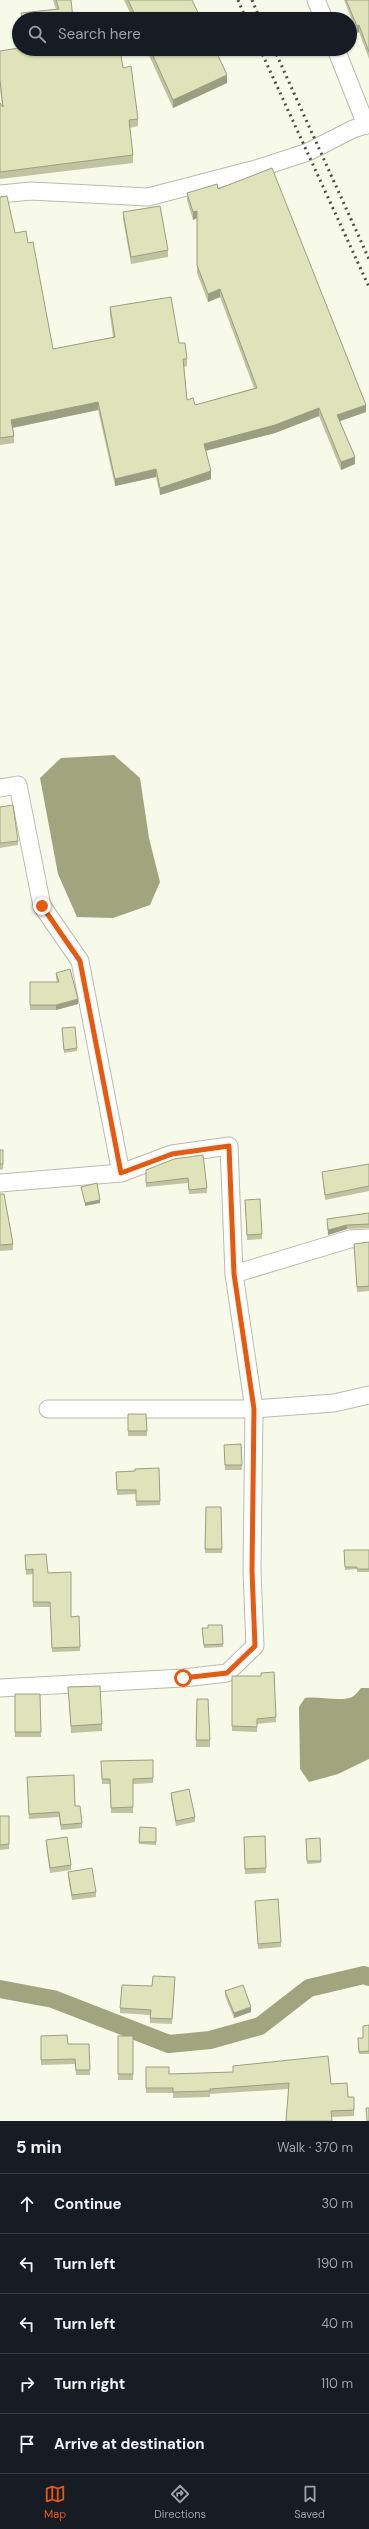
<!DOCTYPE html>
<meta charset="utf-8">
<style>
:root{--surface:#171b24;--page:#242831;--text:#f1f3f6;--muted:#9ea1a6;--line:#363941;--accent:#ea580c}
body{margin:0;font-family:"DM Sans",sans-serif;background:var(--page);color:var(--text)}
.stop{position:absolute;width:12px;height:12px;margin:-9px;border:3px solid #ea580c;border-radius:50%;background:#fff}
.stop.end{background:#ea580c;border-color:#fff;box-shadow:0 1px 4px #0008}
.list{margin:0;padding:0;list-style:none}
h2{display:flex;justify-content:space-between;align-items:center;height:52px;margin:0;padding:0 16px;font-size:17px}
h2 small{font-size:13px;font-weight:400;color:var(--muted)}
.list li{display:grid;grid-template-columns:26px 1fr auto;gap:12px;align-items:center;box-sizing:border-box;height:60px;padding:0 16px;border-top:1px solid var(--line)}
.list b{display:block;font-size:15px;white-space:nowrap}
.list em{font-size:13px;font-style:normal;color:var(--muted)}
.icon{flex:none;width:22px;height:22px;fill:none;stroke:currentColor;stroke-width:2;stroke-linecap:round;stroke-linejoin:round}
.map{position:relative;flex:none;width:369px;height:2121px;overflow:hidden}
.search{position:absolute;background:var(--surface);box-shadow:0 1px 3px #0004;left:12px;right:12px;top:12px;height:44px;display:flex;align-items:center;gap:10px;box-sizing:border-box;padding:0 14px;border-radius:22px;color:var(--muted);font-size:15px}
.sheet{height:352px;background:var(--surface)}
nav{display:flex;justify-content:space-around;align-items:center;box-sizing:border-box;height:56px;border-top:1px solid var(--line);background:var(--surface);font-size:11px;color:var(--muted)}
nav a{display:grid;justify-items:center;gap:2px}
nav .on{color:var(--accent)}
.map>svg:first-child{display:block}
.water{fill:#a0a57e}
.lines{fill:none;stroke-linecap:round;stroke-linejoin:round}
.canal{stroke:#a0a57e;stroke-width:18}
.minor-casing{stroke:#b9bbac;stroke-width:19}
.minor{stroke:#fff;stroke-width:17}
.rail{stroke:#4c4e45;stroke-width:3;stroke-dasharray:2 4;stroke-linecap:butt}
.wall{fill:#bfc39f}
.shaded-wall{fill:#9b9f82}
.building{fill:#dee3b9;stroke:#9b9f82}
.route{stroke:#ea580c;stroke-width:5}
</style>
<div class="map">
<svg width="369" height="2121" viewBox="0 0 369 2121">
<rect width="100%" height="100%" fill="#f7fae9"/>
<g class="water">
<polygon points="114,755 140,778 149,838 160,882 150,905 113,918 77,917 58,874 40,778 61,758"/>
<path d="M361 1688H369V1759L338 1774 309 1782 300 1769 299 1707 305 1698C318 1696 342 1702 352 1697 356 1695 359 1690 361 1688Z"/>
</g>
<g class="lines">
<polyline class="canal" points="0,1989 53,1999 169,2044 210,2040 260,2026 309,1988 364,1975 369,1977"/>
<defs>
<g id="minor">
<polyline points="316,0 324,19"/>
<polyline points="336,49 366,125"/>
<polyline points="0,194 31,191 148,197 256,169 308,152 353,129 369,124"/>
<polyline points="0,788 18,785 42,906 80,961 121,1173 172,1154 229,1146 234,1274 350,1239 369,1238"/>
<polyline points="0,1183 121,1173"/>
<polyline points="234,1274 254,1409 334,1403 369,1395"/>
<polyline points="0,1688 183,1678 227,1673 255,1646 252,1571 254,1409 48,1409"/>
</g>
</defs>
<use href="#minor" class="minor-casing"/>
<use href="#minor" class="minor"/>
<g class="rail">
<polyline points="238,0 246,19"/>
<polyline points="252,0 260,19"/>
<polyline points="260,49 369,287"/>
<polyline points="274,49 369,259"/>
</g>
</g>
<g class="wall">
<polygon points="53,0 71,0 73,19 21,19 21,13 56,9"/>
<polygon points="124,0 192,0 201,19 133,19"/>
<polygon points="344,0 369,0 369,59 359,32 357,33"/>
<polygon points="146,49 215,49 227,83 173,108"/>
<polygon points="0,51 123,68 138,119 138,126 130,128 133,155 133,163 0,179 0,103 2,106 0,88"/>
<polygon points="218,189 366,412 340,421 355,464 341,470 319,416 275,433 206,451 211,479 160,495 156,477 115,486 98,410 13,428 14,436 14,443 0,445 0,197 15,233 53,349 113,337 110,315 110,307 179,343 187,359 187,366 184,367 187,400 195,405 254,388 220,297 208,302 197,273 197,218 193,220 187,200 187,193"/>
<polygon points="123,212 168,250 168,257 131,264 123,219"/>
<polygon points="0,807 18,841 18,845 0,848"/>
<polygon points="56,973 78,1004 56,1010 30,1010 30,982 57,982 56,978"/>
<polygon points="62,1031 77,1048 77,1051 64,1053"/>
<polygon points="0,1150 3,1150 3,1169 0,1170"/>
<polygon points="174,1159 207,1188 207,1193 189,1194 188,1183 146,1187 146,1170"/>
<polygon points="369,1164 369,1191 325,1200 322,1172"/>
<polygon points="0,1194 13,1244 13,1250 0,1251"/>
<polygon points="245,1200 262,1234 262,1239 247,1240"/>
<polygon points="369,1213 369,1228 347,1229 328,1235 327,1219"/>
<polygon points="369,1242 369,1291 357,1292 354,1244"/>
<polygon points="128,1414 146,1414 147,1436 128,1436"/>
<polygon points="241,1444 242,1470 225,1470 224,1445"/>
<polygon points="159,1468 160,1505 136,1506 136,1494 117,1495 116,1472 135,1471"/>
<polygon points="206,1507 221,1507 222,1553 205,1553"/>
<polygon points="344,1550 369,1550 369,1572 357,1572 357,1569 345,1570"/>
<polygon points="25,1555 48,1573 71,1617 79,1616 80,1651 52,1652 50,1607 33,1607 33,1574 26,1575"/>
<polygon points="222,1625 223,1647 204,1648 202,1631 208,1628"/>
<polygon points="232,1676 261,1676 276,1717 276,1722 257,1724 257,1732 232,1731"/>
<polygon points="68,1687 102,1724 102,1731 71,1733"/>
<polygon points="15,1694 40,1694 41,1737 15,1737"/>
<polygon points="197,1699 210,1740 210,1747 196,1747"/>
<polygon points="153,1760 153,1783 133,1784 133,1813 111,1813 110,1784 102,1784 101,1761"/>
<polygon points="27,1782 75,1806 82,1823 82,1828 61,1830 59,1817 29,1819"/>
<polygon points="171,1793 195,1817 195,1822 176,1826 171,1798"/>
<polygon points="0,1816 9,1816 9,1849 0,1850"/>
<polygon points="140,1827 156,1828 156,1845 139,1844"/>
<polygon points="265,1836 266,1873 245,1874 244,1837"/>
<polygon points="320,1838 321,1863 307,1864 306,1839"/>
<polygon points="46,1840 71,1865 71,1870 50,1873 46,1845"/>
<polygon points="68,1872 96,1892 96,1897 72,1900 68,1877"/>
<polygon points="255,1901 281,1942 281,1947 258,1949"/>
<polygon points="175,1982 172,2024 150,2023 150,2015 120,2013 120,2008 152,1986"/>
<polygon points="225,1991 251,2012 234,2018 225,1996"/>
<polygon points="369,2025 369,2054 359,2054 358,2038 363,2038"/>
<polygon points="41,2036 68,2044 89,2044 90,2075 76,2075 75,2064 41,2065"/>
<rect x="118" y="2036" width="15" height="44"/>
<polygon points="233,2066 331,2084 348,2097 354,2097 354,2116 332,2117 288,2089 210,2094 210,2097 173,2098 173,2093 146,2093 146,2067 169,2074 233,2072"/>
</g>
<g class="shaded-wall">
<polygon points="359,25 359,32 357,33 357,26"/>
<polygon points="227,75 227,83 173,108 173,100"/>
<polygon points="197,211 197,218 193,220 193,212"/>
<polygon points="220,289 220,297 208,302 208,294"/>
<polygon points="98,402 98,410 11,428 11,420"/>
<polygon points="366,405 366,412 337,422 337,415"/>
<polygon points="319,408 319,416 275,433 204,451 204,444"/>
<polygon points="355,457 355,464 341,470 341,462"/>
<polygon points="156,469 156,477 115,486 115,479"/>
<polygon points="211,471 211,479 160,495 160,488"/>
<polygon points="78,999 78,1004 56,1010 56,1005"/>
<polygon points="100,1200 100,1203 85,1206 85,1203"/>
<polygon points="347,1225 347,1229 328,1235 328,1230"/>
<polygon points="251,2007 251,2012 234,2018 234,2013"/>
</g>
<g class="building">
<polygon points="56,0 71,0 73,19 22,19 21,13 59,9"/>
<polygon points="128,0 192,0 201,19 137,19"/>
<polygon points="346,0 369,0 369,52 359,25 357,26"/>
<polygon points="19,48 19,49 120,49 123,68 131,66 138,119 129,120 133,155 0,172 0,103 3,107 0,80 0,51"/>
<polygon points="150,49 215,49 227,75 173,100"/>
<polygon points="272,168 366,405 337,415 355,457 341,462 319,408 275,425 204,444 211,471 160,488 156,469 115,479 98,402 11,420 14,436 0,438 0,197 7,196 15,233 26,231 28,243 33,242 53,349 115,337 110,307 171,297 179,343 185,343 187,359 183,359 187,400 193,398 195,405 257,388 220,289 208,294 197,265 197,211 193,212 187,193 217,184 218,189"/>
<polygon points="160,206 168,250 131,257 123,212"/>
<polygon points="13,805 18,841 0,843 0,807"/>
<polygon points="70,969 78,999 56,1005 30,1005 30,982 59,982 56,973"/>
<polygon points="75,1027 77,1048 64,1050 62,1028"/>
<rect x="0" y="1150" width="3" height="14"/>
<polygon points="203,1155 207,1188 189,1190 188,1178 146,1183 146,1170 174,1159"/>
<polygon points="369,1164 369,1186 325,1195 322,1172"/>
<polygon points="97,1183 100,1200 85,1203 81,1187"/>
<polygon points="0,1194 4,1194 13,1244 0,1245"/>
<polygon points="260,1199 262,1234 247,1235 245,1200"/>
<polygon points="369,1213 369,1224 347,1225 328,1230 327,1219"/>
<polygon points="369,1242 369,1286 357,1287 354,1244"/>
<polygon points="128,1414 146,1414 147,1431 128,1431"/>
<polygon points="241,1444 242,1465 225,1465 224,1445"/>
<polygon points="159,1468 160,1501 136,1501 136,1490 117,1490 116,1472 135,1471 135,1469"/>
<polygon points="206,1507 221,1507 222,1549 205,1549"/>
<polygon points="344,1550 369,1550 369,1569 357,1569 357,1567 345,1567"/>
<polygon points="46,1554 48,1573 71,1572 71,1617 79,1616 80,1647 52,1648 50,1602 33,1602 33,1569 26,1570 25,1555"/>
<polygon points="208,1625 222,1625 223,1644 204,1645 202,1628 208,1628"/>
<polygon points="274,1672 276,1717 257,1719 257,1727 232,1726 232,1676 261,1676 261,1673"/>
<polygon points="100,1686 102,1724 71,1726 68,1687"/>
<polygon points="15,1694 40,1694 41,1732 15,1732"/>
<polygon points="197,1699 208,1699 210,1740 196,1740"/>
<polygon points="153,1760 153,1778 133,1779 133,1807 111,1808 110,1779 102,1779 101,1761"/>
<polygon points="74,1775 75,1806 80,1806 82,1823 61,1825 59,1812 29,1814 27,1777"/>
<polygon points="189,1789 195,1817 176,1821 171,1793"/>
<polygon points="0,1816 9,1816 9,1844 0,1845"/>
<polygon points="140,1827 156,1828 156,1842 139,1842"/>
<polygon points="265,1836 266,1868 245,1869 244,1837"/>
<polygon points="67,1837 71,1865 50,1868 46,1840"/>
<polygon points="320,1838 321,1861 307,1861 306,1839"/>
<polygon points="92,1868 96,1892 72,1895 68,1872"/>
<polygon points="278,1899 281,1942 258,1944 255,1901"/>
<polygon points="153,1976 175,1977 172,2019 150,2018 151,2010 120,2008 122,1985 152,1986"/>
<polygon points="243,1985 251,2007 234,2013 225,1991"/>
<polygon points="369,2025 369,2051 359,2052 358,2038 363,2038 363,2026"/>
<polygon points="67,2035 68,2044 89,2044 90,2070 76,2070 75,2059 41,2060 41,2036"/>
<rect x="118" y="2036" width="15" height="38"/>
<polygon points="328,2056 331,2084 347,2083 348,2097 354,2097 354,2110 331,2111 332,2121 286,2121 289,2083 210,2089 210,2091 173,2092 173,2088 146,2088 146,2067 169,2067 169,2074 233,2072 233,2066"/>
<polygon points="366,2108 369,2108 369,2121 367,2121"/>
</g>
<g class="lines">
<polyline class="route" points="42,906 80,961 121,1173 172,1154 229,1146 234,1274 254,1409 252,1571 255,1646 227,1673 183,1678"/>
</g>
</svg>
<div class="stop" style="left:183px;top:1678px"></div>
<div class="stop end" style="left:42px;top:906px"></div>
<div class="search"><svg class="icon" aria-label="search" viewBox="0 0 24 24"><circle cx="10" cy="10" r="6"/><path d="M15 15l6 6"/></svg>Search here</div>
</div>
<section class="sheet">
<h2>5 min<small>Walk · 370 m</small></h2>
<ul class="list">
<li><svg class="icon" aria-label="ahead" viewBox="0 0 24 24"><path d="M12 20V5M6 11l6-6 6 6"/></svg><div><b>Continue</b></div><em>30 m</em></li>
<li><svg class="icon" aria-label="left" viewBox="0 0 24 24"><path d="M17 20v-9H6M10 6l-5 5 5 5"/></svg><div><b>Turn left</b></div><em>190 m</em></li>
<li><svg class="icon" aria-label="left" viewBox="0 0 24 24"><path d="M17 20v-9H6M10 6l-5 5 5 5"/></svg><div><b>Turn left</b></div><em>40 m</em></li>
<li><svg class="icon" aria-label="right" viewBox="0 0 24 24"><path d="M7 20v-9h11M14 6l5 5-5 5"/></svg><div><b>Turn right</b></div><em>110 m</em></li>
<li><svg class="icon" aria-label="arrive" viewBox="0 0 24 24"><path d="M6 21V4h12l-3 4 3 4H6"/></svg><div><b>Arrive at destination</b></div></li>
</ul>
</section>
<nav>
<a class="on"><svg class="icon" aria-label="map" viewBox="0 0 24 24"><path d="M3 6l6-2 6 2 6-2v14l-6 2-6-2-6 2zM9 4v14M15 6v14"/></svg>Map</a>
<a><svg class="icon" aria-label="directions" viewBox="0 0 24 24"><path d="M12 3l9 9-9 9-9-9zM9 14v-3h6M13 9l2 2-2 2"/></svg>Directions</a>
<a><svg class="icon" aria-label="saved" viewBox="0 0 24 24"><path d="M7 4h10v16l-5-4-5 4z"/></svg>Saved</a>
</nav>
